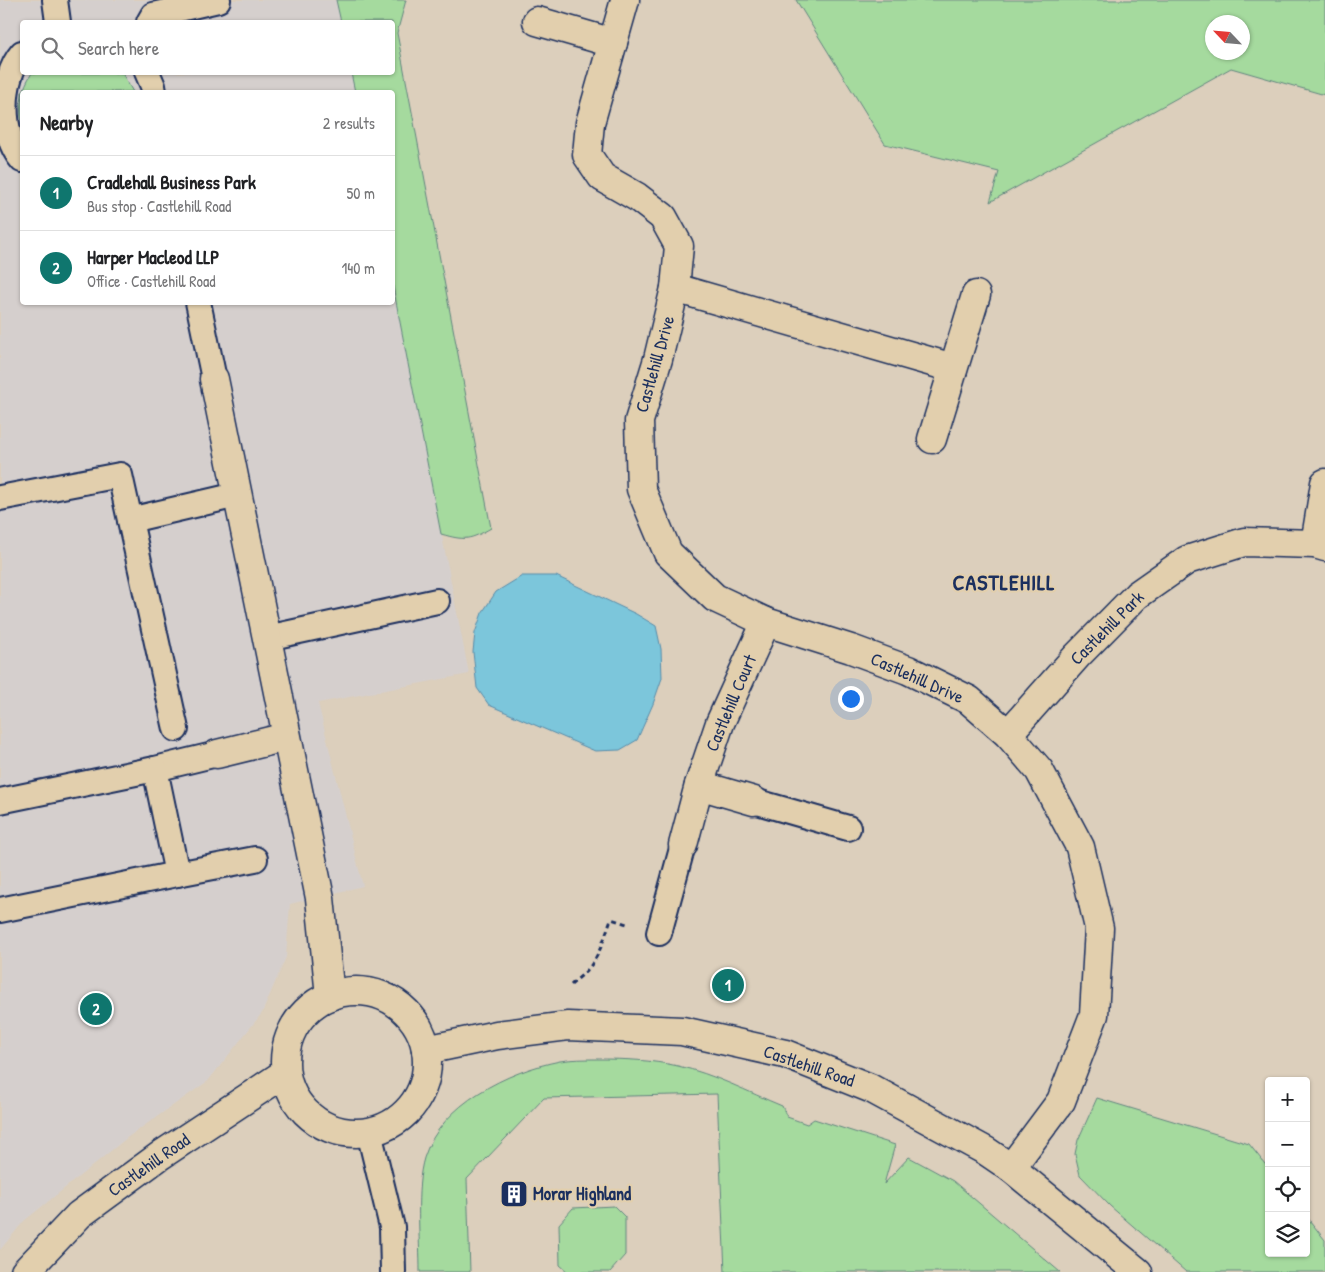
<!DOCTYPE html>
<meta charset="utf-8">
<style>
:root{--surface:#fff;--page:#f2f2f2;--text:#202124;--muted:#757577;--line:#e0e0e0;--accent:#0f766e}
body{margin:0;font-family:"Patrick Hand",sans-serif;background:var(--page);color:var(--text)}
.controls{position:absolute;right:15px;bottom:15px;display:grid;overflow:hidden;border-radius:5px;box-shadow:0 1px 4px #0004}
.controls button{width:45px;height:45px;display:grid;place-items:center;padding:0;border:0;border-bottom:1px solid var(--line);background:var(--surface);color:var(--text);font:25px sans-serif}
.compass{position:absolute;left:1205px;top:15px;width:45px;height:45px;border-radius:50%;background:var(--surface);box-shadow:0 1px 4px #0004;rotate:296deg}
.you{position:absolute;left:850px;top:698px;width:18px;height:18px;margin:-12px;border:4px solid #fff;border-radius:50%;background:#1a73e8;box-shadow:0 0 0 8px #1a73e833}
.badge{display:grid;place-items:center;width:32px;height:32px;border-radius:50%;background:var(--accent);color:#fff;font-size:16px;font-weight:700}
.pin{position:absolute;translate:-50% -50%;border:2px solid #fff;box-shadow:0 1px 5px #0006}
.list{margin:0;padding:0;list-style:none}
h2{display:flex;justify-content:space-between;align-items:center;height:65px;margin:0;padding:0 20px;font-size:21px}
h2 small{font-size:16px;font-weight:400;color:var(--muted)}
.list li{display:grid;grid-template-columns:32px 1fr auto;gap:15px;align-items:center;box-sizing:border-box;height:75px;padding:0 20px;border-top:1px solid var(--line)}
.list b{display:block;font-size:19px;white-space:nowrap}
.list p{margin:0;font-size:16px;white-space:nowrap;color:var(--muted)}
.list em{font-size:16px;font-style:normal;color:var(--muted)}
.icon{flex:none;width:28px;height:28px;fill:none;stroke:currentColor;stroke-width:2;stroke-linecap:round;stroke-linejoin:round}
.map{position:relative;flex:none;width:1325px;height:1272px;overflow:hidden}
.search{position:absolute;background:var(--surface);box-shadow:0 1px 4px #0004;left:20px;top:20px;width:375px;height:55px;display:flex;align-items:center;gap:12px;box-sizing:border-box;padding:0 18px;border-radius:5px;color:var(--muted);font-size:19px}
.panel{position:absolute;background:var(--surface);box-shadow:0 1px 4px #0004;left:20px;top:90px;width:375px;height:215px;border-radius:5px}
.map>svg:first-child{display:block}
.built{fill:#d5cfcd}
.green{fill:#a5da9e;stroke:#60847e;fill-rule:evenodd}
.water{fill:#7bc6db;stroke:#558aa9}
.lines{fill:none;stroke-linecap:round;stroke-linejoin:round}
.service-casing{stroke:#1b2f5e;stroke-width:28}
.minor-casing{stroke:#1b2f5e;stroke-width:31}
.tertiary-casing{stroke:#1b2f5e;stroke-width:31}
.path{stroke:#1b2f5e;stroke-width:3;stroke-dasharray:5 4;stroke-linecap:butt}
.service{stroke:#e2cfad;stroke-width:24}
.minor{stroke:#e2cfad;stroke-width:28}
.tertiary{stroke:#e2cfad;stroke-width:28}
.labels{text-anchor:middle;stroke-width:4.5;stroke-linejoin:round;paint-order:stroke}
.street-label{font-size:18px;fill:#1b2f5e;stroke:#e2cfad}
.poi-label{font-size:18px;font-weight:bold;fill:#1b2f5e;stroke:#e2cfad;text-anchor:start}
.district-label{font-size:22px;font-weight:bold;letter-spacing:1px;fill:#1b2f5e;stroke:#e2cfad}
</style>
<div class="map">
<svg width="1325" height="1272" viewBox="0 0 1325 1272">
<rect width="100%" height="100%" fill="#dccfbc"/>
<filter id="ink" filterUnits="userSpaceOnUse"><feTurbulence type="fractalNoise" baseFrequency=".02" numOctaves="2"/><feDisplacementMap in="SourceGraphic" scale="10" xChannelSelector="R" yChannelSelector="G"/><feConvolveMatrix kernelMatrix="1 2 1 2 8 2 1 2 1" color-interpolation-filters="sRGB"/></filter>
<g filter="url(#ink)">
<polygon class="built" points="0,0 336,0 341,22 22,22 22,72 351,73 355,92 22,92 22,302 392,302 393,286 469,674 318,703 363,886 290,904 286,957 262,1013 208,1081 128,1137 24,1221 0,1250"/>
<g class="green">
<path d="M336 0H406L397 33 491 528C470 540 465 541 441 534L393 286 392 92H355L351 73 392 72V22H341Z"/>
<path d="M796 0H1325V95L1231 68 990 202 999 172 885 144ZM1212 22H1242V52H1212Z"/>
<path d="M32 73H122L133 92H22V123C18 105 22 88 32 73Z"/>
<path d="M598 1059C625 1059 651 1060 678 1066 714 1074 748 1092 782 1106L787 1117 807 1124 814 1119 895 1145 884 1184 909 1157 953 1181 1060 1272H725L717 1094 544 1098 467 1179 470 1272H420C420 1240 415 1188 424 1158 441 1104 508 1071 560 1061 572 1059 585 1059 598 1059Z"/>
<polygon points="1097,1098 1249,1144 1269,1169 1269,1253 1306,1253 1306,1216 1325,1240 1325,1272 1186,1272 1110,1206 1080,1175 1075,1154 1078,1140"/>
<polygon points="614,1206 625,1217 625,1255 610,1272 568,1272 560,1265 559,1224 573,1208"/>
</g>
<polygon class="water" points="522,576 556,576 636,614 656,626 661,649 662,678 653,704 637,740 620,750 595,751 489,705 477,688 473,652 475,633 482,613 496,592"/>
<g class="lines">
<defs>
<g id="service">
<polyline points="55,0 58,22"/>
<polyline points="149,22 153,15 218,0"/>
<path d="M22 53C0 79 0 135 22 160"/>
<polyline points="147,72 153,86 154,92"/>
<polyline points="198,302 214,379"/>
<polyline points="0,498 120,475 176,729"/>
<polyline points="130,520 237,495"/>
<polyline points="267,638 437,601"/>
<polyline points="0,801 155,769 217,754"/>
<polyline points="754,801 848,828"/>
<polyline points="177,874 255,859"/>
<polyline points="0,910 177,874 155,769"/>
<polyline points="659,933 683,845"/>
<polyline points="369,1132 392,1227 393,1272"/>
</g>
<g id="minor">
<polyline points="625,0 590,123 587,155 602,177 637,197 663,217 679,246 675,288 658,359 639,421 641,489 668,553 715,598 766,622 851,649 908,670 969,700 1008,734 1039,770 1080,847 1099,928 1094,1015 1061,1101 1011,1168"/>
<polyline points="537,21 613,43"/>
<polyline points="675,288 953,368"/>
<polyline points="214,379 320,898 330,996"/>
<polyline points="932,439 976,295"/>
<polyline points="1315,544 1325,483"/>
<polyline points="1008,734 1077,656 1137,595 1187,560 1244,542 1315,544 1325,547"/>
<polyline points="217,754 286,737"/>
<polyline points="699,785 754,801"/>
<polyline points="683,845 699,785 720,723 766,622"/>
</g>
<g id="tertiary">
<circle cx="356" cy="1062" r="71"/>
<polyline points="426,1050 497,1035 568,1026 682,1031 785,1054 870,1088 986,1151 1011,1168 1138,1272"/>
<polyline points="25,1272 79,1215 161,1155 285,1073"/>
</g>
</defs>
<use href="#service" class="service-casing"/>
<use href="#minor" class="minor-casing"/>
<use href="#tertiary" class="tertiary-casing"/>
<path class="path" d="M571 985C577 979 584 974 589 968 600 954 605 936 611 919L627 924"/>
<use href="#service" class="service"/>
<use href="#minor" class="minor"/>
<use href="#tertiary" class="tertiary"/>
</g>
</g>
<defs>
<symbol id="building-square" viewBox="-11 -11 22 22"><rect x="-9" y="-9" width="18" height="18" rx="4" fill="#1b2f5e" stroke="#e2cfad"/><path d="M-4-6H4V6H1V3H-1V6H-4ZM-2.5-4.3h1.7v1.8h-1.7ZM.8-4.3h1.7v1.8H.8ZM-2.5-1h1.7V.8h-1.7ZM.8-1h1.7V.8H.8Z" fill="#fff"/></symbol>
</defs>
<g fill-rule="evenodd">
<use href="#building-square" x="498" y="1178" width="32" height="32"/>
</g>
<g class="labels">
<g class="street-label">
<text transform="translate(655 364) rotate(-74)" y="6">Castlehill Drive</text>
<text transform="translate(1107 628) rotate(-45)" y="6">Castlehill Park</text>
<text transform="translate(917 678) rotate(24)" y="6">Castlehill Drive</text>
<text transform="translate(731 703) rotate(-67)" y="6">Castlehill Court</text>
<text transform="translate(809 1066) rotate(19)" y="6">Castlehill Road</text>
<text transform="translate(149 1165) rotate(-35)" y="6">Castlehill Road</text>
</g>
<g class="poi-label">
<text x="533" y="1200">Morar Highland</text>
</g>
<g class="district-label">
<text x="1004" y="590">CASTLEHILL</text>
</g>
</g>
</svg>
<div class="controls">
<button>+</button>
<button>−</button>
<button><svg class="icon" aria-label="locate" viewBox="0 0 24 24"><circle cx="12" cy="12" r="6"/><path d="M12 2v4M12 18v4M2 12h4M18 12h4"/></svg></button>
<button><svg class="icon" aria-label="layers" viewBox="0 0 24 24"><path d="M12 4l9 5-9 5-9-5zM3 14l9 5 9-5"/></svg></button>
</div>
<svg class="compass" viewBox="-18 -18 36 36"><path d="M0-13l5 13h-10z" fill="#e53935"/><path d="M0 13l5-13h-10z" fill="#757577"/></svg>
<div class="you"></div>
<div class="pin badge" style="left:728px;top:985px">1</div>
<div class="pin badge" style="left:96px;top:1009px">2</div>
<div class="search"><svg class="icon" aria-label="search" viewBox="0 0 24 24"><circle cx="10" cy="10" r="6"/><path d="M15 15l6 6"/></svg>Search here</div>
<section class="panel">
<h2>Nearby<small>2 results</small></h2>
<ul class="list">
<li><span class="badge">1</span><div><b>Cradlehall Business Park</b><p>Bus stop · Castlehill Road</p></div><em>50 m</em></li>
<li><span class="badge">2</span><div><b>Harper Macleod LLP</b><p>Office · Castlehill Road</p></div><em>140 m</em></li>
</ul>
</section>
</div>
